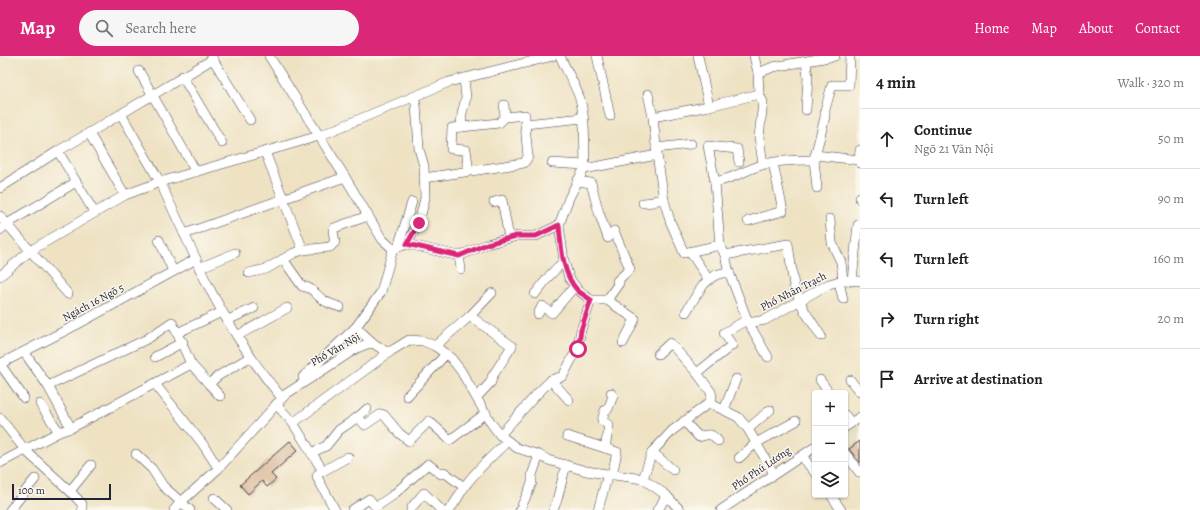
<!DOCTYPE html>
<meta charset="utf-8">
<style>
:root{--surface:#fff;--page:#f6f6f6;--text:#202124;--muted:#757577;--line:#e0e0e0;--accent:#db2777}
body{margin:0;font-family:Alegreya,serif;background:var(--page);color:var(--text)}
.controls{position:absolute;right:12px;bottom:12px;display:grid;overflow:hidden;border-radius:4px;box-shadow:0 1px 3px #0004}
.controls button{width:36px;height:36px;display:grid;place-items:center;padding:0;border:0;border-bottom:1px solid var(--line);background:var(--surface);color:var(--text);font:20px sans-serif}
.scale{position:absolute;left:12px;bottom:10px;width:99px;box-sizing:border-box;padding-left:4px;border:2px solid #22223b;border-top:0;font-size:11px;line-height:14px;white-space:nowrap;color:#22223b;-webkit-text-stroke:3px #fbf7ec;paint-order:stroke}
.stop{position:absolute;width:12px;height:12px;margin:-9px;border:3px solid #db2777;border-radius:50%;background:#fff}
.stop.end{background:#db2777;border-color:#fff;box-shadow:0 1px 4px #0008}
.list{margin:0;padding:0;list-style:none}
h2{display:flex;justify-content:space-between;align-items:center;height:52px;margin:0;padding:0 16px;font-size:17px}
h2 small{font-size:13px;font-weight:400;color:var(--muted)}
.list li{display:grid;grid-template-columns:26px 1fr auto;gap:12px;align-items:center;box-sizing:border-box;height:60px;padding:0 16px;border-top:1px solid var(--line)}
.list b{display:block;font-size:15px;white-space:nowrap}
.list p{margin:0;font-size:13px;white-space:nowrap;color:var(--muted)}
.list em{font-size:13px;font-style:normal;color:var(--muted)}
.icon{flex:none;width:22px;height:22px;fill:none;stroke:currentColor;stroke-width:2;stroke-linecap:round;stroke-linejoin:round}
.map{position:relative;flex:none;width:860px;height:454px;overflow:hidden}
header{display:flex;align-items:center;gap:24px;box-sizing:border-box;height:56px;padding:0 20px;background:var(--accent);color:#fff}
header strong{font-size:19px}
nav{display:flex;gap:22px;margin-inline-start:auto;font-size:14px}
.search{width:280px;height:36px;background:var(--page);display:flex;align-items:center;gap:10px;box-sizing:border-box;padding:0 14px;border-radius:22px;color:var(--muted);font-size:15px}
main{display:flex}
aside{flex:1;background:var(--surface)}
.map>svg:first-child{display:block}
.built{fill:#ddd8b7}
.building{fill:#d6b28f}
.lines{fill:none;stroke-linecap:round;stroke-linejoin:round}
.minor-casing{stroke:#413f4f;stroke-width:10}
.minor{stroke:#fff;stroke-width:9}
.route{stroke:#db2777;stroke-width:5}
.labels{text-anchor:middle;stroke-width:3;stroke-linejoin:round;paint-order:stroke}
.street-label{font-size:11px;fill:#22223b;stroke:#fbf7ec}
</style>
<header>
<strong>Map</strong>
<div class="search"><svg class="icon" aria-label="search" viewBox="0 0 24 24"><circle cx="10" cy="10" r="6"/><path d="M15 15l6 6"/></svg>Search here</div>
<nav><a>Home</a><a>Map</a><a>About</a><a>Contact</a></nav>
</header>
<main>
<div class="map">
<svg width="860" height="454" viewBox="0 0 860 454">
<rect width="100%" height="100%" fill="#fbf7ec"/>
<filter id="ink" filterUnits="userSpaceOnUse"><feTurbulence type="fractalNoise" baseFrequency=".025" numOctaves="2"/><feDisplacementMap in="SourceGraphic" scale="8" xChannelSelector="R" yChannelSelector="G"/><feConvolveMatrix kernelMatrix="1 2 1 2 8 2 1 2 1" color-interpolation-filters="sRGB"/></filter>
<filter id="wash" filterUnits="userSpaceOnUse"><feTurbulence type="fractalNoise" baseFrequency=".012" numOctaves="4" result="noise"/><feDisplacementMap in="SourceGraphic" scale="16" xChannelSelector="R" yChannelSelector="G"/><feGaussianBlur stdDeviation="0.9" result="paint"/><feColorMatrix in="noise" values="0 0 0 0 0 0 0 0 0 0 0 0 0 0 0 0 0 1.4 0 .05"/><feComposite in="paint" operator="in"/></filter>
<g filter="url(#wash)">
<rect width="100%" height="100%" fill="#eee2c3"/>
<polygon class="built" points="860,367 860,410 845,390 845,378"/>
<g id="blocks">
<g class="building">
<polygon points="290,385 298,394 271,418 276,423 267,431 262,425 248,438 240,429"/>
<polygon points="860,385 860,407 849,393"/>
</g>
</g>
</g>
<g filter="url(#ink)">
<use href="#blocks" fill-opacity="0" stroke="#413f4f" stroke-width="1"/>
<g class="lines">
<defs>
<g id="minor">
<polyline points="211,0 250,64"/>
<polyline points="269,0 345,121 382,183 393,193 381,236 356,271 303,321"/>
<path d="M560 0C566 14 575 28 580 43 586 64 584 87 585 109L584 113 569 142 559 169 564 205 569 222 578 234 591 244"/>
<polyline points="597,0 610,60"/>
<polyline points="698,0 709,50"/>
<polyline points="754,0 758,17 759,38 763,46 759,81 763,108"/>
<polyline points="139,15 196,116"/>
<polyline points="758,17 773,11 835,0"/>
<polyline points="182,20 222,87"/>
<polyline points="648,38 653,61 657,99"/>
<polyline points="806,54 808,21 806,6"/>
<path d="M121 58 160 126 196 203C200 215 207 227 213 239 233 276 255 310 282 342"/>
<polyline points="505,61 525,59 525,68 583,62"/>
<polyline points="653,61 709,50 759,38"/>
<polyline points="461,71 462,57 466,42 464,22"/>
<polyline points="89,77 125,139"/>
<polyline points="656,92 691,88"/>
<polyline points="860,94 859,104 860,107"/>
<polyline points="58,95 94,156"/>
<polyline points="265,96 303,194"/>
<polyline points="815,99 859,104"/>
<polyline points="552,107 585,109"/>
<polyline points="584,113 657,99 664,144 670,165 684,197 720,189"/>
<polyline points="469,115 466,94 451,93 452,72 499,67 505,61 504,49"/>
<polyline points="424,122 524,107 528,101 525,68"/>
<polyline points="577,125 591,127 599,157 608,182"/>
<path d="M715 126C733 123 745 114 762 109 775 104 799 104 814 104"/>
<polyline points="0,132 58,95 89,77 213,3"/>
<polyline points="817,132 814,104 825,61 825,54 832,29 849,29 850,0"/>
<polyline points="860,143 860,141"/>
<polyline points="494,146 502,144 509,182"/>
<polyline points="643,147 654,146 656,144 664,144"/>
<polyline points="0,160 68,238"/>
<polyline points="830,163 832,187 841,206 843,224"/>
<polyline points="748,165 783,155 773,107"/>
<polyline points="0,174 7,168 76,126"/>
<polyline points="184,178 345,121"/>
<polyline points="159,184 173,215"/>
<polyline points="407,188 419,167 425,142 424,110 419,93 416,48 413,41"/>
<polyline points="398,191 412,146"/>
<polyline points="393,193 407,188 459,200 487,188 517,180 536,180 559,169"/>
<polyline points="690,196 709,224"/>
<polyline points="725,199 788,188 794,230 804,254 821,280"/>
<polyline points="459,200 461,213"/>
<path d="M283 203 302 230C313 232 314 237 322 243 327 247 333 249 340 251"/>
<polyline points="199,212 235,197"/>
<polyline points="729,216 748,266 768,301"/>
<polyline points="249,217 266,213 294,197 303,194 330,191 335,186 333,175 334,172 368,160"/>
<polyline points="0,220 30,195 125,139 160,126 319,80 449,26 553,0"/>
<polyline points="852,224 858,169"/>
<polyline points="839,226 843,243"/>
<polyline points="535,238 550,219 564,205"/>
<polyline points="607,244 635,263 623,287"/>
<polyline points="222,256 177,277 191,308 209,328 218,320 250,301"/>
<path d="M686 256C694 244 703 224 716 219 720 217 725 217 729 216L725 199 720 189 715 126 708 90 737 93 739 106"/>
<polyline points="538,258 542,250 552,257 575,230"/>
<polyline points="470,260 512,290 492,321 491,326 477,341"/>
<polyline points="228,264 254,252"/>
<polyline points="356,271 373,287"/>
<polyline points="237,280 287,252"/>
<polyline points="435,290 470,260 492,237"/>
<polyline points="24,296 48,330 147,283 172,266 177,277"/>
<polyline points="658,298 670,287 697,317"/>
<polyline points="155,301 183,286"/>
<polyline points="0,308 78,268 196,203"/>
<polyline points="0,308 24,342"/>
<polyline points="551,324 569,344"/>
<polyline points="820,324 829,337"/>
<polyline points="850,324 860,336"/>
<polyline points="155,328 202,387 217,410"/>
<polyline points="209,328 220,340"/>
<polyline points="48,330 71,372"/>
<polyline points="611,337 613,340 608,353 605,354 602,365 609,369 605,392 617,396 612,419"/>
<polyline points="407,340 446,298"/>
<polyline points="709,347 738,361 748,373 774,418"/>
<polyline points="40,348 59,376"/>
<polyline points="276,348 293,367 323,415 318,418 317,421 335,454"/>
<polyline points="724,354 736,323"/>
<polyline points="845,359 851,367"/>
<polyline points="358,361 365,369 381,358 384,359 399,377 409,385 429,365 450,384 486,357"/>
<polyline points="0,362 26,395 70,435 91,409"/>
<path d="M684 365 699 381C708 378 712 377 718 385"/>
<polyline points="293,367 391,295"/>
<polyline points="845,371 860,361"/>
<polyline points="748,373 770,354"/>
<polyline points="500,379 537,338 551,324 563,320 577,293 581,274 591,244 607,244 619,227 617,225 630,213 614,175"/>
<polyline points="567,380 605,392"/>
<polyline points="652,396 673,414"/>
<polyline points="311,397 326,390 339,374 358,361 367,353"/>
<polyline points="845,397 860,417"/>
<polyline points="136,398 152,413 163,430 190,454"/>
<polyline points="802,400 815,417"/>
<polyline points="739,402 756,387 796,365"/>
<polyline points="0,407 59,376 71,372 122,345 191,308"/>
<polyline points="323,415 348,401"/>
<polyline points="643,423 652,396 673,374 709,347 712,341 711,336 697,317 732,289 724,277 743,266 754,266 765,264 829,228 843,224 860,225"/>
<polyline points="70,435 82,448 82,454"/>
<polyline points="831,439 841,454"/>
<polyline points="214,442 227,454"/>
<polyline points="10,454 35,423"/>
<polyline points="174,454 181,446 218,413 286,338 357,292 367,288 373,287 385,295 391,295 409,284 423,285 435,290 451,302 461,315 491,367 500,379 517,392 539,399 548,404 586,415 643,423 666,439 680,454"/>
<polyline points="352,454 369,443 376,451 392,440 428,408 441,418 444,416 464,431"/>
<polyline points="411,454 412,451 424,437 441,454"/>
<path d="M449 454C456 447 459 438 465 430 477 413 493 399 508 385"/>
<polyline points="520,454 532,427 532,419 539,399"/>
<polyline points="553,454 557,444 566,409"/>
<polyline points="598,454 608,418"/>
<polyline points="657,454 660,451 666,439"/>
<polyline points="721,454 815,391"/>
</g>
</defs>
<use href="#minor" class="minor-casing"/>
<use href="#minor" class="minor"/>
</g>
</g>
<g class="lines" filter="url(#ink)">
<path class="route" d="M419 167 407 188 459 200 487 188 516 180H536L559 169C561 190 562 218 578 235 582 238 587 241 591 244L581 274 578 293"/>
</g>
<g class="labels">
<g class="street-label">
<text transform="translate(793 235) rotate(-27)" y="4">Phố Nhân Trạch</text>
<text transform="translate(93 246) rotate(-28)" y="4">Ngách 16 Ngõ 5</text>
<text transform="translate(335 293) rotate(-30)" y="4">Phố Văn Nội</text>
<text transform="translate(761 412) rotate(-34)" y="4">Phố Phú Lương</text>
</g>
</g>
</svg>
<div class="controls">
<button>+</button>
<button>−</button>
<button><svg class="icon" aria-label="layers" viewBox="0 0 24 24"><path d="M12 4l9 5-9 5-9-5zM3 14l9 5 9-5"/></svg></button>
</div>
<div class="scale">100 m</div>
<div class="stop" style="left:578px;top:293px"></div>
<div class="stop end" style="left:419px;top:167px"></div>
</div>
<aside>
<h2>4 min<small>Walk · 320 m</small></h2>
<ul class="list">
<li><svg class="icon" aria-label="ahead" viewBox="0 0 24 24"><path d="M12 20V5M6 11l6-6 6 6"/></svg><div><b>Continue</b><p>Ngõ 21 Văn Nội</p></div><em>50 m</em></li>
<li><svg class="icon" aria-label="left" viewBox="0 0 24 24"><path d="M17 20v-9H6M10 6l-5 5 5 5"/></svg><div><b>Turn left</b></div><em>90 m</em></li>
<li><svg class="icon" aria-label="left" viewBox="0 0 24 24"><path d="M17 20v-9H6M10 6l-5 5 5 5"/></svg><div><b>Turn left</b></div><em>160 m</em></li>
<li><svg class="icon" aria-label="right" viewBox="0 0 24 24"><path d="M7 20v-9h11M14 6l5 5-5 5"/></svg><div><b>Turn right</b></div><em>20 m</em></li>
<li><svg class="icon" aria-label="arrive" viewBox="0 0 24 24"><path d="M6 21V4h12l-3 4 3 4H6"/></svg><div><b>Arrive at destination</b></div></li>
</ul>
</aside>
</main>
